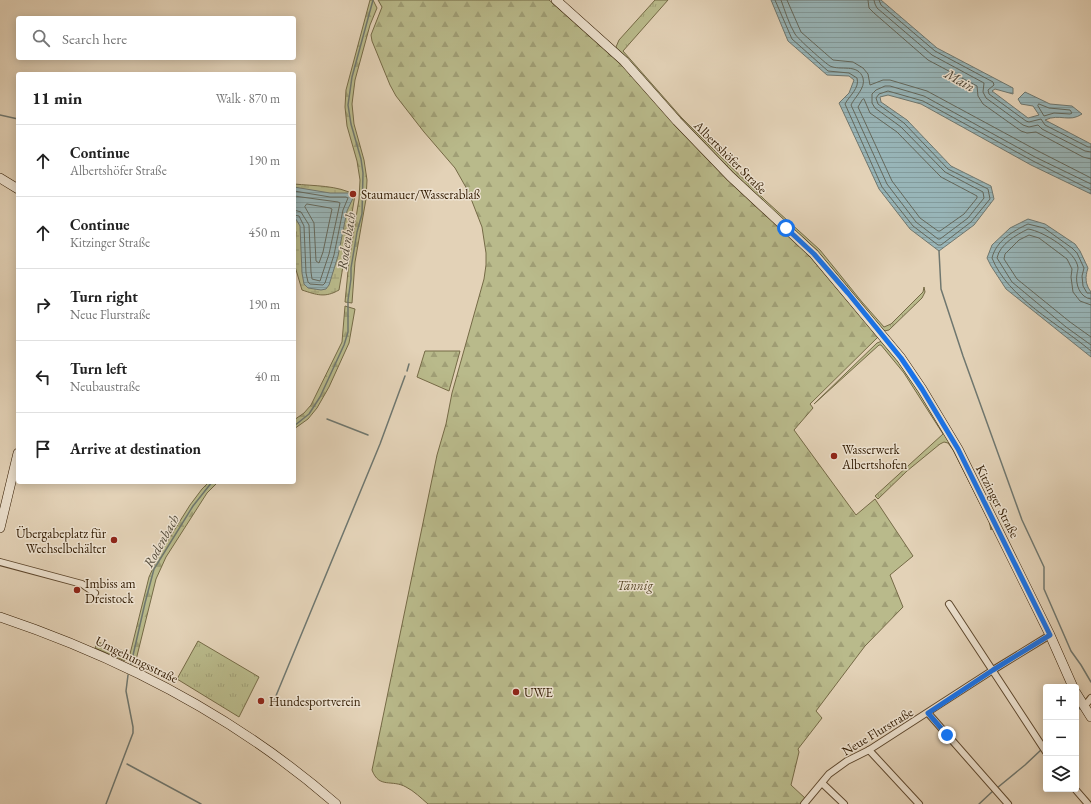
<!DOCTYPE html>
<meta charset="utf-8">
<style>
:root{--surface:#fff;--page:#f2f2f2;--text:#222;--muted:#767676;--line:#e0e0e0}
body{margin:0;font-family:"EB Garamond",serif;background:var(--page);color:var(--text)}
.controls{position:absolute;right:12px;bottom:12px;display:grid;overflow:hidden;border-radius:4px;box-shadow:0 2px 10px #0003}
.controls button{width:36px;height:36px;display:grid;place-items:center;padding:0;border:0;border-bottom:1px solid var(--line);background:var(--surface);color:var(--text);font:20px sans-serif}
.stop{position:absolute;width:12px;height:12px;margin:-9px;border:3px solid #1a73e8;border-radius:50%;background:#fff}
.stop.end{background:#1a73e8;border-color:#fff;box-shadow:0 1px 4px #0008}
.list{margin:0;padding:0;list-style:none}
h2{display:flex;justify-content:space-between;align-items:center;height:52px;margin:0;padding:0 16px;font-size:17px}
h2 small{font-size:13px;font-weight:400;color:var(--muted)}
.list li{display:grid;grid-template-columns:26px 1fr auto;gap:12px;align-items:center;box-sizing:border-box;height:72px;padding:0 16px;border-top:1px solid var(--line)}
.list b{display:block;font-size:15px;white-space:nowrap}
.list p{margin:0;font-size:13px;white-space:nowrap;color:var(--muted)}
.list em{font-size:13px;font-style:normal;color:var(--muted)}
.icon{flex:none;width:22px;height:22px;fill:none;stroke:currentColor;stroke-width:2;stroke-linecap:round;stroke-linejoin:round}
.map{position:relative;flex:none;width:1091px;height:804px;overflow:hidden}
.search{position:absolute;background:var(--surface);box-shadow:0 2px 10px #0003;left:16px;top:16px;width:280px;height:44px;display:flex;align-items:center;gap:10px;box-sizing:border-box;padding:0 14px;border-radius:4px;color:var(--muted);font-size:15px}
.panel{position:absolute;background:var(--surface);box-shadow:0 2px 10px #0003;left:16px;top:72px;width:280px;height:412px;border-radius:4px}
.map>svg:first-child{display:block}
.grass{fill:url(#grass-tufts);stroke:#756a46}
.forest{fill:url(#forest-firs);stroke:#756a46}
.wetland{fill:url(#wetland-marsh);stroke:#756a46}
.water{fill:url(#water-rules);stroke:#6f776f}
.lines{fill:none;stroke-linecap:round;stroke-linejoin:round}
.shore{stroke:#64685c;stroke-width:1}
.stream{stroke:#6f776f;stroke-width:1.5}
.street-casing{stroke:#5e482e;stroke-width:8}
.secondary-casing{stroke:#311a01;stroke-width:10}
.street{stroke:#ede2d0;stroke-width:6}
.secondary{stroke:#ede2d0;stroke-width:9}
.route{stroke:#1a73e8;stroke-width:5}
.poi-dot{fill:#8f2418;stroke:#ede2d0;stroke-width:1.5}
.labels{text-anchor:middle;stroke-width:3;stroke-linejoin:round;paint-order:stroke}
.street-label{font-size:13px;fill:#311a01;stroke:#ede2d0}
.poi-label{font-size:13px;fill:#311a01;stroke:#ede2d0;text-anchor:start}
.park-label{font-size:13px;font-style:italic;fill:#5a4a2a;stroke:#ede2d0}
.water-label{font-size:14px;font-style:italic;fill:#504838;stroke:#ede2d0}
</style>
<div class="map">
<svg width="1091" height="804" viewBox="0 0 1091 804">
<defs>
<pattern id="grass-tufts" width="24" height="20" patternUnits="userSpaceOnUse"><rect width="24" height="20" fill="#b9ba8b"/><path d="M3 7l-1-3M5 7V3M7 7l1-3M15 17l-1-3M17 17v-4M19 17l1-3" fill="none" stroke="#a09f76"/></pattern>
<pattern id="forest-firs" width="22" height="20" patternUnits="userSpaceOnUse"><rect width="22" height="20" fill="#b9ba8b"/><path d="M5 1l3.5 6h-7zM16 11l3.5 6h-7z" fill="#a09f76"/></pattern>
<pattern id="wetland-marsh" width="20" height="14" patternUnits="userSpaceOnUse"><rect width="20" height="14" fill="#b9ba8b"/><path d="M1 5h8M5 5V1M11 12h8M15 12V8" fill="none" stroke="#a09f76"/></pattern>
<pattern id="water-rules" width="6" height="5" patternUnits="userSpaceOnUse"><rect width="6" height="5" fill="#98b5b8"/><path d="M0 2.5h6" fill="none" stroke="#839b9c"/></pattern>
</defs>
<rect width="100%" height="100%" fill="#e3d2b7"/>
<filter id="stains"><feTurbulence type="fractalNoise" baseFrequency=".005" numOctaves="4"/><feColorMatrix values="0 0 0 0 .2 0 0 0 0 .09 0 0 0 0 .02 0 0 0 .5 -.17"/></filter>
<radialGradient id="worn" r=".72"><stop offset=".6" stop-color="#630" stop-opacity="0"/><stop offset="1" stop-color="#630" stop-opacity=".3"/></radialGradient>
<g class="grass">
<polygon points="655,0 668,0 623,51 681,117 714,150 766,201 820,250 862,302 884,327 891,324 923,292 924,287 925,292 922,298 889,330 884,331 737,180 617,50 616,47 619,40"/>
<polygon points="882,341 885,342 943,426 993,526 991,530 989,521 953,450 948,443 944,442 940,444 907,471 878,499 875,496 943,434 904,373 881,345 879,345 814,404 877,343"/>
<polygon points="198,641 259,677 239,717 177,679"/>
</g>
<g class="forest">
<polygon points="370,0 373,0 377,8 370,25 355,80 352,104 354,124 364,160 367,180 366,199 355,262 352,303 345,302 349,261 359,199 360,180 357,161 347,126 345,107 346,90"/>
<path d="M378 0H549L613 55 806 252 878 337 810 404 813 408 794 430 856 515 875 499 913 556 890 575 903 607 865 646 816 711 822 718 798 749 799 752 791 785 806 799 802 804H428C421 798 414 791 406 787 392 779 379 789 372 770L437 455 446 424 452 393 484 279 486 265V253L482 227 468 191 455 168 424 132 396 96 390 85 372 41 371 35 382 7Z"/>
<polygon points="345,306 355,309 349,343 329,387 317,408 308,419 294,429 294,420 304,413 311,405 342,342"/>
<polygon points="425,351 460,351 449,391 417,377"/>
<polygon points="209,482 218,482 207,493 166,557 156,579 136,660 129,658 149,577 160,553 190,505 202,489"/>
<polygon points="98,642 127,652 125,661 95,648"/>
</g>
<path class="wetland" d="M294 184C313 186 338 185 355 195L339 290C325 298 317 295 302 290L294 263 296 232 294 228Z"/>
<g class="water">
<path d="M771 0H881L937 48 1013 88V94L995 89 992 91 1028 118 1039 115 1033 106 1021 104 1018 99 1025 92 1050 104 1072 106 1082 114C1069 123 1060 113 1045 120L1091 144V194L1031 165 921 104 888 95 880 97 881 102 907 120 951 166 991 186 994 199 974 225 939 251 910 229 879 189 839 103 849 93 854 80 849 76 827 75 788 41Z"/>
<polygon points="294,187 330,193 350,193 354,196 347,211 338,256 329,285 326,289 321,290 308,288 304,284 302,273 300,226 294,216"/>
<path d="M1028 219 1045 224 1075 244 1080 251 1088 268C1085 277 1085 284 1091 292V357L1006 289 991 266 987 258 992 245 1010 228Z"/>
</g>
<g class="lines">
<g class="shore">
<path d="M775 0 792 39 828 71 849 73 857 78C860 88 849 96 845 104L882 187 913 226 938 245H941L971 222 990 199 988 189 948 169 904 123 878 104 876 98 879 94 888 91 923 101 1033 161 1091 190"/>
<path d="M781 0C785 11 789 24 795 34 798 39 825 63 830 66 840 71 858 63 863 78 866 88 854 98 851 105L887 184 916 222 938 239H940L968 218 984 198 983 192 945 172 901 127 875 108 872 103V94L876 90 885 86H890L924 96 1035 157 1091 184"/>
<polyline points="787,0 801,32 833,60 853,62 863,68 868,74 870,85 883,80 890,80 927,91 1038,151 1091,178"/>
<polyline points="868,0 869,8 874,13 928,60 977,86 978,96 983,104 1021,131 1027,133 1036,132 1083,157 1091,159"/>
<polyline points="874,0 875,4 877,8 932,55 984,83 983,92 986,98 1023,125 1029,127 1038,125 1042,129 1085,151 1091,152"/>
<polyline points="879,0 881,5 935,51 993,82 994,85 988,90 989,94 1026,121 1029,122 1041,119 1045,125 1088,147 1091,147"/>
<polygon points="864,99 870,113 897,132 941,177 977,196 977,198 964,214 940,231 938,231 920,218 892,181 858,107 862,100"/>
<polygon points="1039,104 1049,108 1070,110 1072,113 1070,114 1054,113 1044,116 1038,106"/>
<polyline points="294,191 330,197 346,197 348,198 343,210 334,255 325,283 323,285 310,284 308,282 306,273 304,226 299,216 294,215"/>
<polyline points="294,196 338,202 340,203 329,254 320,281 312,279 311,272 309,225 301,212 294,210"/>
<polygon points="307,204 330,208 332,209 323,252 319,263 316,261 314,223 305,207"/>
<path d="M1091 293H1087L1083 286 1082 276 1084 268 1077 253 1072 248 1044 228 1028 224C1013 231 996 241 992 258 1008 298 1059 324 1091 351"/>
<path d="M1091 299C1080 298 1075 284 1077 274 1077 274 1078 269 1078 268 1077 252 1043 231 1028 229 1016 235 1000 244 997 258L1012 282 1066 327 1091 345"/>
<polyline points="1091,305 1080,301 1073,292 1071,277 1072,269 1067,259 1039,238 1029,235 1019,240 1005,254 1004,259 1017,279 1070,322 1091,337"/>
</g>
<g class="stream">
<polyline points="0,115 18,119"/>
<polyline points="939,251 941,289 963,356 1022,520 1044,567 1044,589 1071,651 1081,665 1091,682"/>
<polyline points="407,371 409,364"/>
<polyline points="327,419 368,435"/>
<polyline points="294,426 309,414 320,397 344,345 348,332 348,300 351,279 351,268 357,232 362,214 363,173 361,159 351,124 348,105 352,77 373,0"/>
<polyline points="131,664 145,603 154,569 193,506 212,482"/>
<polyline points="273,703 380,444 405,376"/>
<polyline points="1076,712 1080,708"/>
<polyline points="127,764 201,804"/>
<polyline points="997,788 1025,765 1042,749"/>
<polyline points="106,804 133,733 133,727 126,691 128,675"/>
<polyline points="979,804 994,790"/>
</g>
<defs>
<g id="street">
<polyline points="0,562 82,584 95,593"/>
<polyline points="949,604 1046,752"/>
<polyline points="1084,707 1091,698"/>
<polyline points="928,713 1008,804"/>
<polyline points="869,750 919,804"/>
<polyline points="822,783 844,804"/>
<polyline points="1075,789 1088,804"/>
<polyline points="804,804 829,774 847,761 869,750 993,670 1050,635"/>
</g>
<g id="secondary">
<polyline points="556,0 624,61 677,121 730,176 814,254 901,358 922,389 958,449 1050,635 1073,687"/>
<polyline points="0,178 18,189"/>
<polyline points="0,528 18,453"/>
<path d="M0 617C122 658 239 719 336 804"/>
<polyline points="1076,693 1091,717"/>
</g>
</defs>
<use href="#street" class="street-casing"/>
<use href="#secondary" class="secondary-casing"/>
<use href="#street" class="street"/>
<use href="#secondary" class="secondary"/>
</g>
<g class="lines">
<polyline class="route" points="786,228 814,254 848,293 901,358 922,389 958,449 1050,635 993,670 928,713 947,735"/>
</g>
<g class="poi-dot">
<circle cx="353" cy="194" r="4"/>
<circle cx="834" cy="456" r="4"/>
<circle cx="114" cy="540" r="4"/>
<circle cx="77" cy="590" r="4"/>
<circle cx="516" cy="692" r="4"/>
<circle cx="261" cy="701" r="4"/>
</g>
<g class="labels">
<g class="street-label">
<text transform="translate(731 157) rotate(45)" y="5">Albertshöfer Straße</text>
<text transform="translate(998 501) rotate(63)" y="5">Kitzinger Straße</text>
<text transform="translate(137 659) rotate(26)" y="5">Umgehungsstraße</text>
<text transform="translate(877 731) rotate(-31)" y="5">Neue Flurstraße</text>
</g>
<g class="poi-label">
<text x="361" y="199">Staumauer/Wasserablaß</text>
<text x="842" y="454">Wasserwerk<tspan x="842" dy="15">Albertshofen</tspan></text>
<text x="106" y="538" text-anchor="end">Übergabeplatz für<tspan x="106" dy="15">Wechselbehälter</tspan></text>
<text x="85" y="588">Imbiss am<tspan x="85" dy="15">Dreistock</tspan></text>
<text x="524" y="697">UWE</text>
<text x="269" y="706">Hundesportverein</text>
</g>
<g class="park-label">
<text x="635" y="590">Tännig</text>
</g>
<g class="water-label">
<text transform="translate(960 80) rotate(29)" y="5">Main</text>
<text transform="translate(346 241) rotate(-81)" y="5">Rodenbach</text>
<text transform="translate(161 541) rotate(-61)" y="5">Rodenbach</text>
</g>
</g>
<rect width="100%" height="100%" filter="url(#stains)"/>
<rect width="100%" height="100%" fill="url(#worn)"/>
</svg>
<div class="controls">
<button>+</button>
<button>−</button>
<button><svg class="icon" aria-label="layers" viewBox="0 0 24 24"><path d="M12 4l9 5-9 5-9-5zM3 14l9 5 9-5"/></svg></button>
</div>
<div class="stop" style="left:786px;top:228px"></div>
<div class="stop end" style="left:947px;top:735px"></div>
<div class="search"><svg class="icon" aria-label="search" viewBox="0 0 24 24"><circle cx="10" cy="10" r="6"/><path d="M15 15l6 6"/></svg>Search here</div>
<section class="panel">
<h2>11 min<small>Walk · 870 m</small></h2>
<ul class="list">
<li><svg class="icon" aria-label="ahead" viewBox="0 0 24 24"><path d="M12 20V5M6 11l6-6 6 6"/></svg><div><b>Continue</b><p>Albertshöfer Straße</p></div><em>190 m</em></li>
<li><svg class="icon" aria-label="ahead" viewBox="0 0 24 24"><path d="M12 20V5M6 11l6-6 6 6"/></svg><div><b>Continue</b><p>Kitzinger Straße</p></div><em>450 m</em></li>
<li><svg class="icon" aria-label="right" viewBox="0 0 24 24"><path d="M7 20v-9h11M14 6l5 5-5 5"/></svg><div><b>Turn right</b><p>Neue Flurstraße</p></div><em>190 m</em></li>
<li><svg class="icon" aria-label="left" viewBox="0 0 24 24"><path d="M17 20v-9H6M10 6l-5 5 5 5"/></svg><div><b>Turn left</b><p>Neubaustraße</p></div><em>40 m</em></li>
<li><svg class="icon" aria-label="arrive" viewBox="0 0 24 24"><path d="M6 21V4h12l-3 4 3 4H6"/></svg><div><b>Arrive at destination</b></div></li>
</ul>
</section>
</div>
